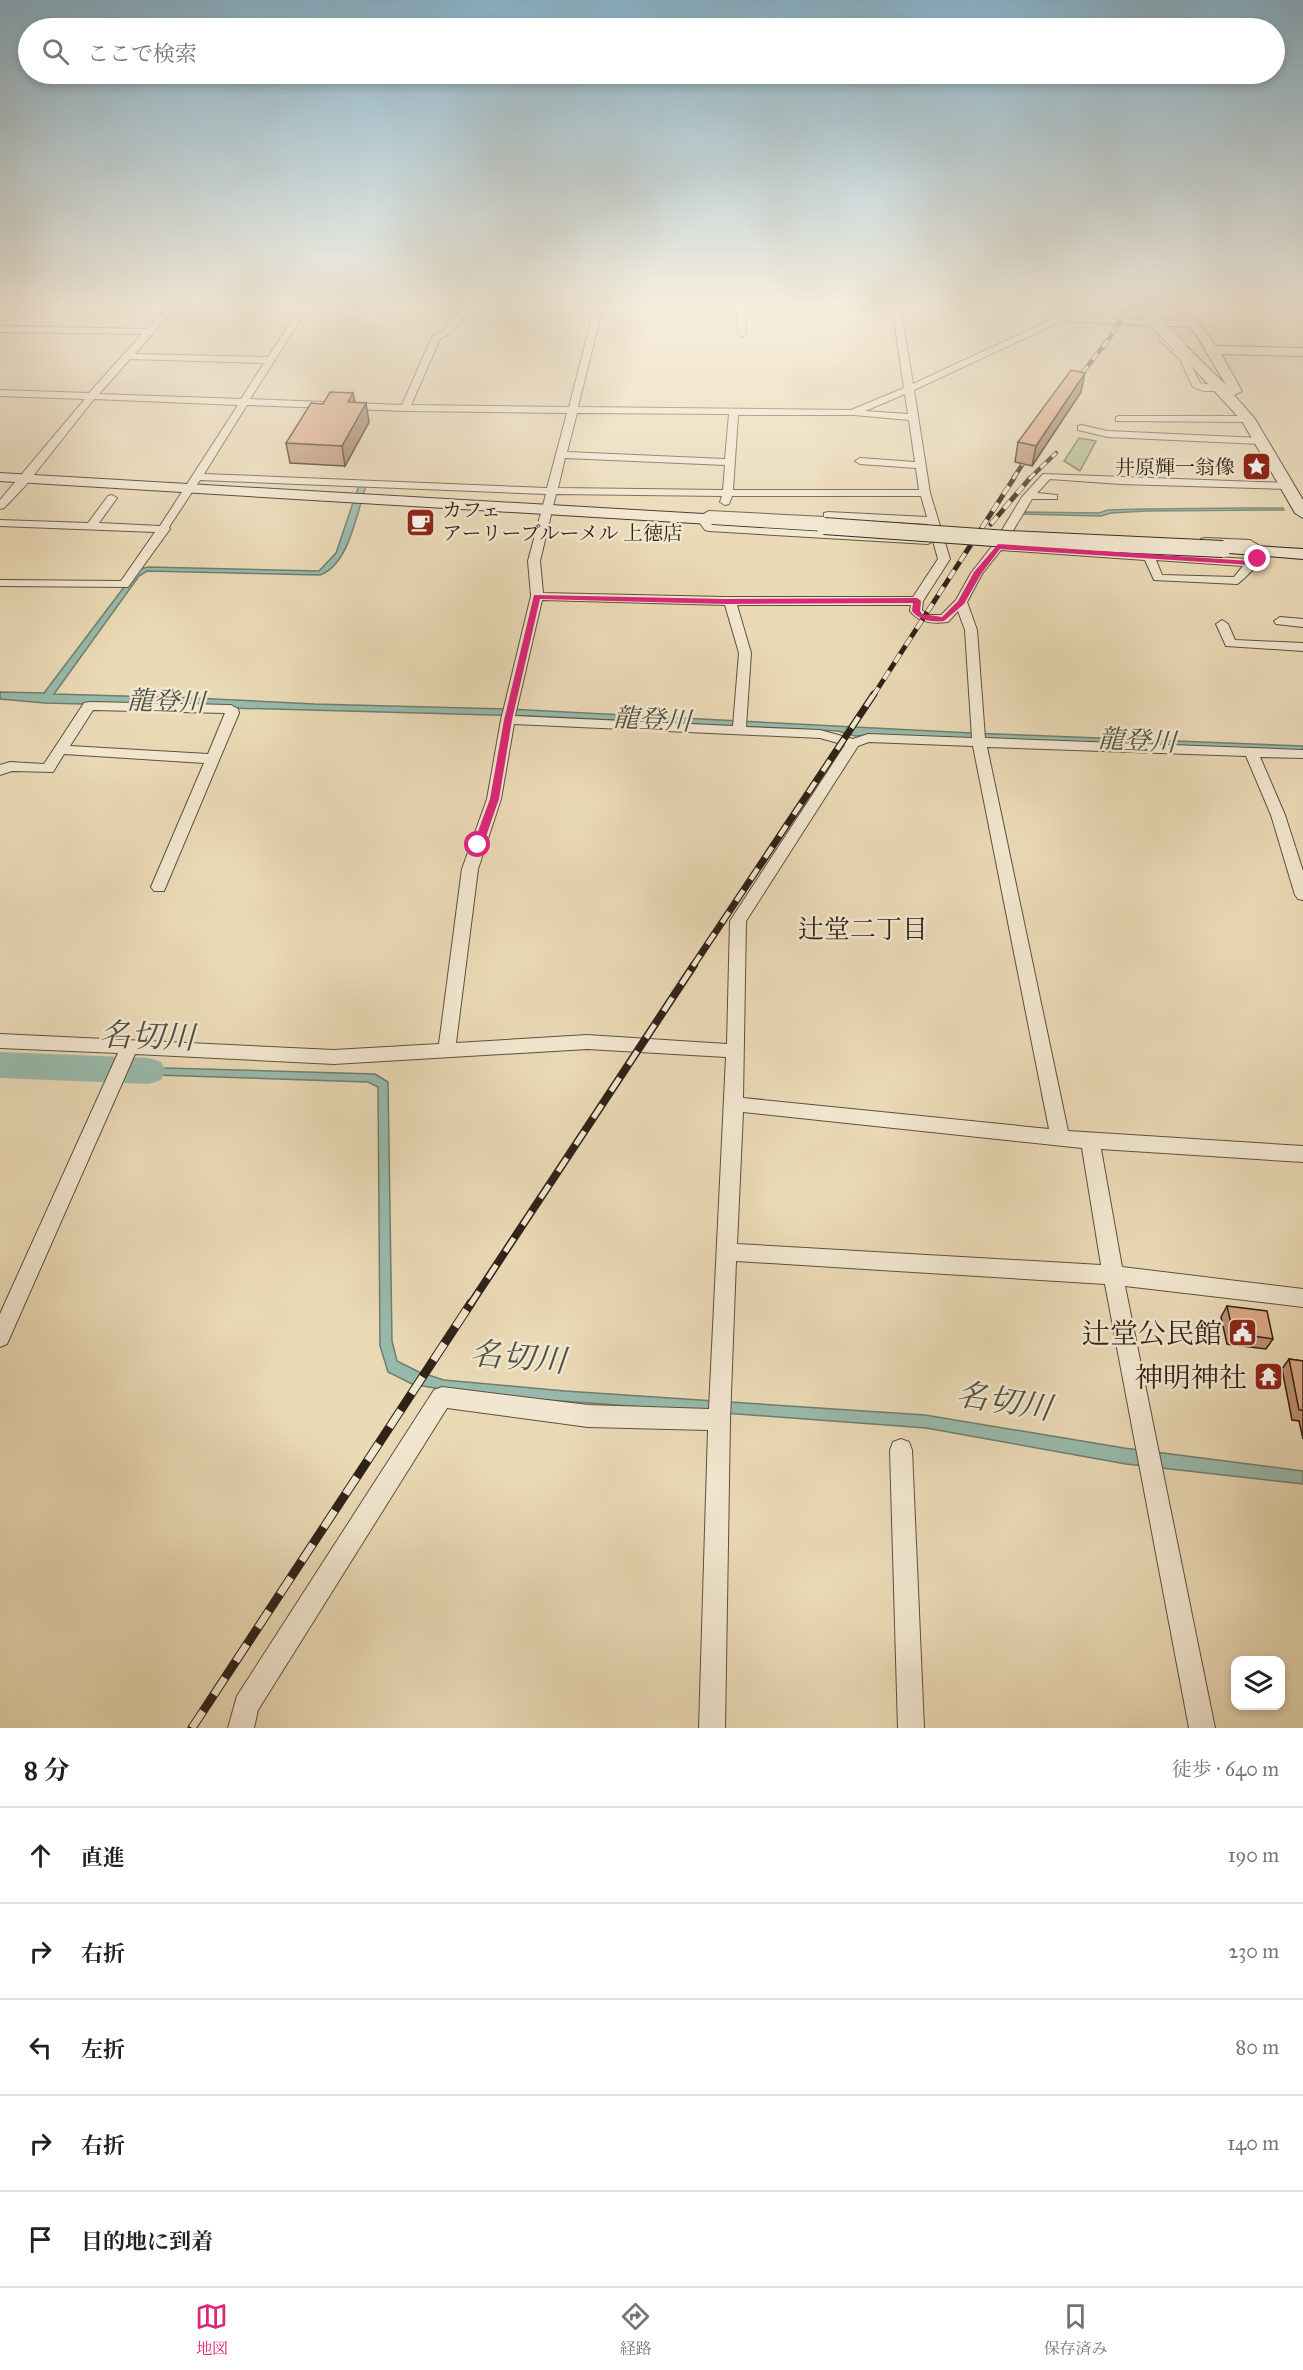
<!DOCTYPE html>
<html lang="ja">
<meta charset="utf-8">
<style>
:root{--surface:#fff;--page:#f6f6f6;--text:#202124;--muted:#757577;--line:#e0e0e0;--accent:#db2777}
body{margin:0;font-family:"IM FELL Great Primer","Noto Serif JP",serif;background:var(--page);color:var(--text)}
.controls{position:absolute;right:18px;bottom:18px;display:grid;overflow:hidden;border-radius:12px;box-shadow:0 3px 9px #0003}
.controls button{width:54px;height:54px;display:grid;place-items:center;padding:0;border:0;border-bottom:2px solid var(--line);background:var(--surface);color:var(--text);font:30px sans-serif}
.stop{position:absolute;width:18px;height:18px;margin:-14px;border:4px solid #db2777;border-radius:50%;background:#fff}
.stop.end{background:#db2777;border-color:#fff;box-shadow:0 2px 6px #0008}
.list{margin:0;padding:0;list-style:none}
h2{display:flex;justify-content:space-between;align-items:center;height:78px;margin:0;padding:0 24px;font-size:26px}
h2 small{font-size:20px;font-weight:400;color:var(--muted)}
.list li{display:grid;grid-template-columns:39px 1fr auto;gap:18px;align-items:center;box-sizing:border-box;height:96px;padding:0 24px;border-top:2px solid var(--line)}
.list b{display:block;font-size:22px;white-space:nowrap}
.list em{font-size:20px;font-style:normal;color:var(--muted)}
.icon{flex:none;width:33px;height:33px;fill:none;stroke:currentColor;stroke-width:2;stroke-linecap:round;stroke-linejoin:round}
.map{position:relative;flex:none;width:1303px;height:1728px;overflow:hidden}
.search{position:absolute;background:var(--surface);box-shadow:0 3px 9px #0003;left:18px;right:18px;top:18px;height:66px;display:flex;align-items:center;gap:15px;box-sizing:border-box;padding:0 21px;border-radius:33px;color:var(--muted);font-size:22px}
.sheet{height:558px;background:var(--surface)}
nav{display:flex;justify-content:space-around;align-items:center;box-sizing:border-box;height:84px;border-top:2px solid var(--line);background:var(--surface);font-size:16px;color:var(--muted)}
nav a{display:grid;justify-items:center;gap:3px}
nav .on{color:var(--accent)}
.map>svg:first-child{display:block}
.green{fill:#b1c092;stroke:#707255;stroke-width:1.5}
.water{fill:#98baab;stroke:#6e7e70;stroke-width:1.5}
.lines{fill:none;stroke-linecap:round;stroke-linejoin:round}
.river{fill:#98baab;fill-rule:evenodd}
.street-casing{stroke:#5e503f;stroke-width:2}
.secondary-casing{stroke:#2f2318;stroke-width:2}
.street{fill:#f1e6cf;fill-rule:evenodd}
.secondary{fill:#f1e6cf;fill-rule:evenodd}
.rail-far4-casing{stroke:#2f2318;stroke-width:4.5}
.rail-far3-casing{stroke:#2f2318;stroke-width:5}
.rail-far2-casing{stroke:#2f2318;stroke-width:7}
.rail-far1-casing{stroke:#2f2318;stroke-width:8}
.rail-casing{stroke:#2f2318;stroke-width:9}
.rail-far4{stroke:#f1e6cf;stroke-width:3;stroke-dasharray:8;stroke-linecap:butt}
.rail-far3{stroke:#f1e6cf;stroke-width:4;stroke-dasharray:10;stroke-linecap:butt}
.rail-far2{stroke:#f1e6cf;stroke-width:4.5;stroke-dasharray:13;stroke-linecap:butt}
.rail-far1{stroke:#f1e6cf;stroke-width:5;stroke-dasharray:16;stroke-linecap:butt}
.rail{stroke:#f1e6cf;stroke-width:7;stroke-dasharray:20;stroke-linecap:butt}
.secondary-bridge-far1-casing{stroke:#2f2318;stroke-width:14;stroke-linecap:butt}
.secondary-bridge-casing{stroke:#2f2318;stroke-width:18;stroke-linecap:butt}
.secondary-bridge-far1{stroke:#f1e6cf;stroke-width:13}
.secondary-bridge{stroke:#f1e6cf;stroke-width:16}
.wall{fill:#be9072;stroke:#2f2318;stroke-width:1.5}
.shaded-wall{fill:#9b765c;stroke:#2f2318;stroke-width:1.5}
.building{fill:#dda884;stroke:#2f2318;stroke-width:1.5}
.route{fill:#db2777}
.labels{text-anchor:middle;stroke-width:5;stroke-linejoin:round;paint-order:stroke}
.far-poi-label{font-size:20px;fill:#2f2318;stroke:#f1e6cf;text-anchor:end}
.water-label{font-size:26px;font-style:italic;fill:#4e5044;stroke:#f1e6cf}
.neighbourhood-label{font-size:26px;fill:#2f2318;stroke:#f1e6cf}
.near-poi-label{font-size:28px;fill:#2f2318;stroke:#f1e6cf;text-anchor:end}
.near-water-label{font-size:32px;font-style:italic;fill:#4e5044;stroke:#f1e6cf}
</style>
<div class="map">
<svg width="1303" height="1728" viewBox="0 0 1303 1728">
<rect width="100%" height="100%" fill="#ead9b5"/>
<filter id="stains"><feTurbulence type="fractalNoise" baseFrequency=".00333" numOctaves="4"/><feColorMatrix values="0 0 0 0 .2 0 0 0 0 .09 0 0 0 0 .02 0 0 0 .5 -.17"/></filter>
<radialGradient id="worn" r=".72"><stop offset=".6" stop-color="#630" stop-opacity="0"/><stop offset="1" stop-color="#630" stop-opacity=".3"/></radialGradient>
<polygon class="green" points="1079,438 1096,441 1080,471 1064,461"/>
<g class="water">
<path d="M359 485 366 486C357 512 349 565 320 575L147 571 139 576 54 694 194 698 314 704 506 709 971 733 1303 746V752L867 735 855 736 838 731 530 716 45 703 0 699V692L44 693 137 570 148 567 319 571 336 553Z"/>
<polygon points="1250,508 1283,508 1284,510 1146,511 1111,513 1101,516 1020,514 1021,512 1099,513 1108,510 1144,509"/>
<polygon points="0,1062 99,1067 97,1073 0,1069"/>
<polygon points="129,1067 375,1074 388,1082 392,1341 397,1361 419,1372 444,1380 565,1391 925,1415 1124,1448 1303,1471 1303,1484 1126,1464 926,1428 468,1394 412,1384 388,1372 380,1346 378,1087 368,1082 126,1074"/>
</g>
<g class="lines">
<polygon class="river" points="0,1052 149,1058 161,1062 166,1071 161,1080 149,1084 0,1078"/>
<defs>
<g id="street">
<path d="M168 306H176L135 354 268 357 301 306H309L250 399 402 405 432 337 448 327 462 306H470L454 331 440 339 411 405 569 407 595 306H603L578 407 851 410 904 388 892 306H900L913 384 1061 315 1199 322 1200 324 1196 327 1062 321 914 390 930 493 950 559 923 601 922 610 929 615H941L956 600 971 573 993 545 1022 497 1043 474 1288 483 1293 486 1288 489 1121 484 1050 479 1037 493 1057 495V499H1032L1005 544 1248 559 1257 552 1247 546 1201 543V539L1205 538 1250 540 1270 552C1264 558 1242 582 1237 584L1154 580 1145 560 1001 550 982 574 967 602 977 630 985 738 1303 750V758L1260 757 1285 815 1303 871V900L1298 899 1295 895 1271 815 1246 756 987 747 1068 1131 1303 1146V1162L1101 1149 1122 1267 1303 1289V1307L1125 1286 1215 1728H1189L1105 1284 736 1261 730 1420 725 1728H699L708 1430 588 1427 447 1408 258 1710 254 1728H228L237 1696 434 1390 442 1387 588 1405 709 1409 726 1057 587 1049 334 1064 135 1054 7 1344 0 1347V1314L118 1053 0 1048V1034L334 1050 439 1044 462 869 487 799 501 720 531 596 528 561 546 494 200 480 169 527 170 529 128 587 0 586V580L121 581 155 532 0 526V520L88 523 108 496 112 495 117 498 99 523 160 526 238 405 94 399 26 485 4 508 0 509V500L85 399 0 396V390L89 393 142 334 0 332V326L147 329ZM130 359 264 363 241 399 99 394ZM905 394 908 414 865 411ZM247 405 405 411 567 413 547 488 204 474ZM577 413 729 414 725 459 567 452ZM738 415H854L909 420 915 462 860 458 855 461 860 464 916 468 919 490H733ZM565 458 725 465 723 490 558 488ZM556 494 722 496 720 502 725 505 729 504 732 496H921L927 517 828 512 824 513V517L709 511 696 518 705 530 709 531 928 544 933 541 938 559 913 597H725L543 593 540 561ZM711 517 838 524 842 523V519L928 524 933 540 928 538 712 525 707 519ZM1156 560 1243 566 1234 577 1162 575ZM542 600 725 605 739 653 733 726 515 716ZM737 605H911L910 611C919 623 934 624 948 622L958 611 965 630 972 738 868 734 853 739 820 730 746 727 751 653ZM514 724 820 738 845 745 730 921 727 1044 587 1035 456 1043 478 869 501 799ZM869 742 973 746 1049 1129 743 1098 746 921 858 746ZM743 1112 1082 1148 1101 1265 737 1244Z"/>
<polygon points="737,306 745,306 746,334 742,337 738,334"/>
<polygon points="754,306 884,306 880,308 758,308"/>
<polygon points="937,306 1050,308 1054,310 1050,312 941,308"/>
<polygon points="1159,336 1165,336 1187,357 1200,383 1225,387 1225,391 1204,391 1193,387 1180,359 1159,340"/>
<polygon points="1119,416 1248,416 1253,419 1248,422 1116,421 1116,417"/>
<polygon points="1081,425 1108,431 1260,438 1265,441 1260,444 1108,437 1078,430 1078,426"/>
<polygon points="1280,617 1303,619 1303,627 1276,624 1274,621"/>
<polygon points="1222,620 1228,624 1235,640 1303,643 1303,651 1226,646 1216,624"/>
<path d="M89 702 231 705 238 709 239 713 164 891H154L151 887 204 763 64 754 53 772 12 771 0 775V765L10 762 44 764 84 703ZM93 710 225 713 208 754 70 746Z"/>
<polygon points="901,1439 909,1442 912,1450 924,1728 898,1728 890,1450 893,1442"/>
</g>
<g id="secondary">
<polygon points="1175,306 1187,306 1216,346 1303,348 1303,356 1221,354 1242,391 1234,395 1255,419 1303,500 1303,518 1295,513 1242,421 1173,346 1175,343 1183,343 1226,385 1197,336"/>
<polygon points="0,473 824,521 832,526 824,531 0,481"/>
<polygon points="1223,544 1303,549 1303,559 1217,552 1215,549"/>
</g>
</defs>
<use href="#street" class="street-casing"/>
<use href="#secondary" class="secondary-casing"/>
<use href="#street" class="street"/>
<use href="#secondary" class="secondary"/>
<defs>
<g id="rail-far4">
<polyline points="1104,347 1129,306"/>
<polyline points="1073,385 1108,340"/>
<polyline points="1013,479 1031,451"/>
<polyline points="1029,479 1056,453"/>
</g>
<g id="rail-far3">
<polyline points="991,524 1030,478"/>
<polyline points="873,696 1014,478"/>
</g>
<polyline id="rail-far2" points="693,966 874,694"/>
<polyline id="rail-far1" points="470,1305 694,965"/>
<polyline id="rail" points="192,1728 471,1303"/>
</defs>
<use href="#rail-far4" class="rail-far4-casing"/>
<use href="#rail-far3" class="rail-far3-casing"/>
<use href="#rail-far2" class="rail-far2-casing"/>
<use href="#rail-far1" class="rail-far1-casing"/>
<use href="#rail" class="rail-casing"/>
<use href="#rail-far4" class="rail-far4"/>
<use href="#rail-far3" class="rail-far3"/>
<use href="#rail-far2" class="rail-far2"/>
<use href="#rail-far1" class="rail-far1"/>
<use href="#rail" class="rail"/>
<defs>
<polyline id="secondary-bridge-far1" points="1139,306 1179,346"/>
<polyline id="secondary-bridge" points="824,526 1008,539 1223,549"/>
</defs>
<use href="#secondary-bridge-far1" class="secondary-bridge-far1-casing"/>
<use href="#secondary-bridge" class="secondary-bridge-casing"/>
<use href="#secondary-bridge-far1" class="secondary-bridge-far1"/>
<use href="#secondary-bridge" class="secondary-bridge"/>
</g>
<g class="wall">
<polygon points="1081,392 1032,466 1015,462 1018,442"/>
<polygon points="353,393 355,402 369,422 345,466 290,463 286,443"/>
<polygon points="1227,1306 1273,1339 1266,1349 1227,1344 1221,1317"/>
<polygon points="1289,1359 1303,1361 1303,1439 1299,1421 1292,1420 1282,1369"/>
</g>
<g class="shaded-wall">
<polygon points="1085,373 1081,392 1032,466 1036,446"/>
<polygon points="353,393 356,412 348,402"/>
<polygon points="366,403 369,422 345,466 342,446"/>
</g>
<g class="building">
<polygon points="1071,370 1085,373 1036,446 1018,442"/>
<polygon points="330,392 353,393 348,402 366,403 342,446 286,443 311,403 323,404"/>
<polygon points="1227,1306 1267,1311 1273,1339 1233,1333"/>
<polygon points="1289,1359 1303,1361 1303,1410 1299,1410"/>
</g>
<linearGradient id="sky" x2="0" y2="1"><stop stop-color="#88b6d0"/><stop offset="0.56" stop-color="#f6eede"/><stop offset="1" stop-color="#f6eede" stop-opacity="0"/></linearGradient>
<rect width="1303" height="548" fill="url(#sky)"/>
<path class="route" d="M998 544 1250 561 1258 557 1261 559 1251 565 1000 549 981 574 964 604 944 621C932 622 920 621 912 611L913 603 725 604 540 599 512 720 499 799 483 845 478 848 473 845 490 799 504 720 534 595 725 599 917 598 921 601 920 611 922 614 942 617 958 601 974 572Z"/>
<defs>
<symbol id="sight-square" viewBox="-11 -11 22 22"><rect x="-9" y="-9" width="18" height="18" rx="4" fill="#8f2418" stroke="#f1e6cf"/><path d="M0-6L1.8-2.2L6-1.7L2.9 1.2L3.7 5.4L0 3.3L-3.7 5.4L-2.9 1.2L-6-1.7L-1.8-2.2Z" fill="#fff"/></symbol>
<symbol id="cafe-square" viewBox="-11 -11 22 22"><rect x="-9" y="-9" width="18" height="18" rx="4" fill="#8f2418" stroke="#f1e6cf"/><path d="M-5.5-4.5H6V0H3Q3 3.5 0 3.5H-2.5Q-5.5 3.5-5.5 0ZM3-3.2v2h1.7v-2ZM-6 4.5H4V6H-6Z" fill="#fff"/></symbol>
<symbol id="civic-square" viewBox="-11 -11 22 22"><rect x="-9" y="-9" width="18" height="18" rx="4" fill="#8f2418" stroke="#f1e6cf"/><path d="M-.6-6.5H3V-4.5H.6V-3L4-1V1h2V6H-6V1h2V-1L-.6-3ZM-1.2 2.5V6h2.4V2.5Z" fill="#fff"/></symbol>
<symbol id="temple-square" viewBox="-11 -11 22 22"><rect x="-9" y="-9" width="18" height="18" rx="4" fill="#8f2418" stroke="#f1e6cf"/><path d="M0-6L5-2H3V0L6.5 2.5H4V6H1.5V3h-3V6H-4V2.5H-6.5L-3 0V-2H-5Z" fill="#fff"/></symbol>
</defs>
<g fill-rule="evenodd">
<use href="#sight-square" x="1240" y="450" width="33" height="33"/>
<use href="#cafe-square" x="404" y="506" width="33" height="33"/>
<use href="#civic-square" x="1226" y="1316" width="33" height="33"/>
<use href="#temple-square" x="1252" y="1360" width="33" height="33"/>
</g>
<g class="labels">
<g class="far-poi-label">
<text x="1235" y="474">井原輝一翁像</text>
<text x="442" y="517" text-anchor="start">カフェ<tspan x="442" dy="23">アーリーブルーメル 上徳店</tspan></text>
</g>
<g class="water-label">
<text transform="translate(166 701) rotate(2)" y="9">龍登川</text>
<text transform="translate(652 719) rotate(3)" y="9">龍登川</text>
<text transform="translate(1137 740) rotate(3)" y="9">龍登川</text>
</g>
<g class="neighbourhood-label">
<text x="863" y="938">辻堂二丁目</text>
</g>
<g class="near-poi-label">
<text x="1222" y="1343">辻堂公民館</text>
<text x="1247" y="1387">神明神社</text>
</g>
<g class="near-water-label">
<text transform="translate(147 1036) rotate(2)" y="11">名切川</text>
<text transform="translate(518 1357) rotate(5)" y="11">名切川</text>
<text transform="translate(1004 1401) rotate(9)" y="11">名切川</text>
</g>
</g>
<rect width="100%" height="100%" filter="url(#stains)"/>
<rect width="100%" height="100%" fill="url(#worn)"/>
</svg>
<div class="controls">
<button><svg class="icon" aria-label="layers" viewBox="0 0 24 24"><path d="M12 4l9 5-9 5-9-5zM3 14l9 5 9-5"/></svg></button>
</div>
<div class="stop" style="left:478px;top:845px"></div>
<div class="stop end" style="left:1258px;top:559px"></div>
<div class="search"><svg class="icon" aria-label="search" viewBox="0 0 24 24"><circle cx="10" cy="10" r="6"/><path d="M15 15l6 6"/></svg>ここで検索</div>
</div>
<section class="sheet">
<h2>8 分<small>徒歩 · 640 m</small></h2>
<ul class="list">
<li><svg class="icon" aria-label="ahead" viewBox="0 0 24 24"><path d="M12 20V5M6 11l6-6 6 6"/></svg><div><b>直進</b></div><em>190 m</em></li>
<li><svg class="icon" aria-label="right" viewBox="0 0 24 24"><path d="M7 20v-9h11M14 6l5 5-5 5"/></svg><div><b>右折</b></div><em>230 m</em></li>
<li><svg class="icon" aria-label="left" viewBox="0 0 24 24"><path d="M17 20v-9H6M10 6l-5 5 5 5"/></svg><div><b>左折</b></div><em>80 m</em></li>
<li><svg class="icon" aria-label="right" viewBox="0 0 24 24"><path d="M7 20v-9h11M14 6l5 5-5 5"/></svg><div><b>右折</b></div><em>140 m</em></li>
<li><svg class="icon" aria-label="arrive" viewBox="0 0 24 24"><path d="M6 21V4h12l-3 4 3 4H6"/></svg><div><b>目的地に到着</b></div></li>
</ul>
</section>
<nav>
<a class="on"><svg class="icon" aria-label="map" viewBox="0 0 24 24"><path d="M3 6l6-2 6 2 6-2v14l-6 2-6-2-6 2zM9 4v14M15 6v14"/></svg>地図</a>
<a><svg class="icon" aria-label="directions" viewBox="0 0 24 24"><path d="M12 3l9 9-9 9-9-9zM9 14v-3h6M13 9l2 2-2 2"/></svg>経路</a>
<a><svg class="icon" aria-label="saved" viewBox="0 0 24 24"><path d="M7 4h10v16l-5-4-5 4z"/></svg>保存済み</a>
</nav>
